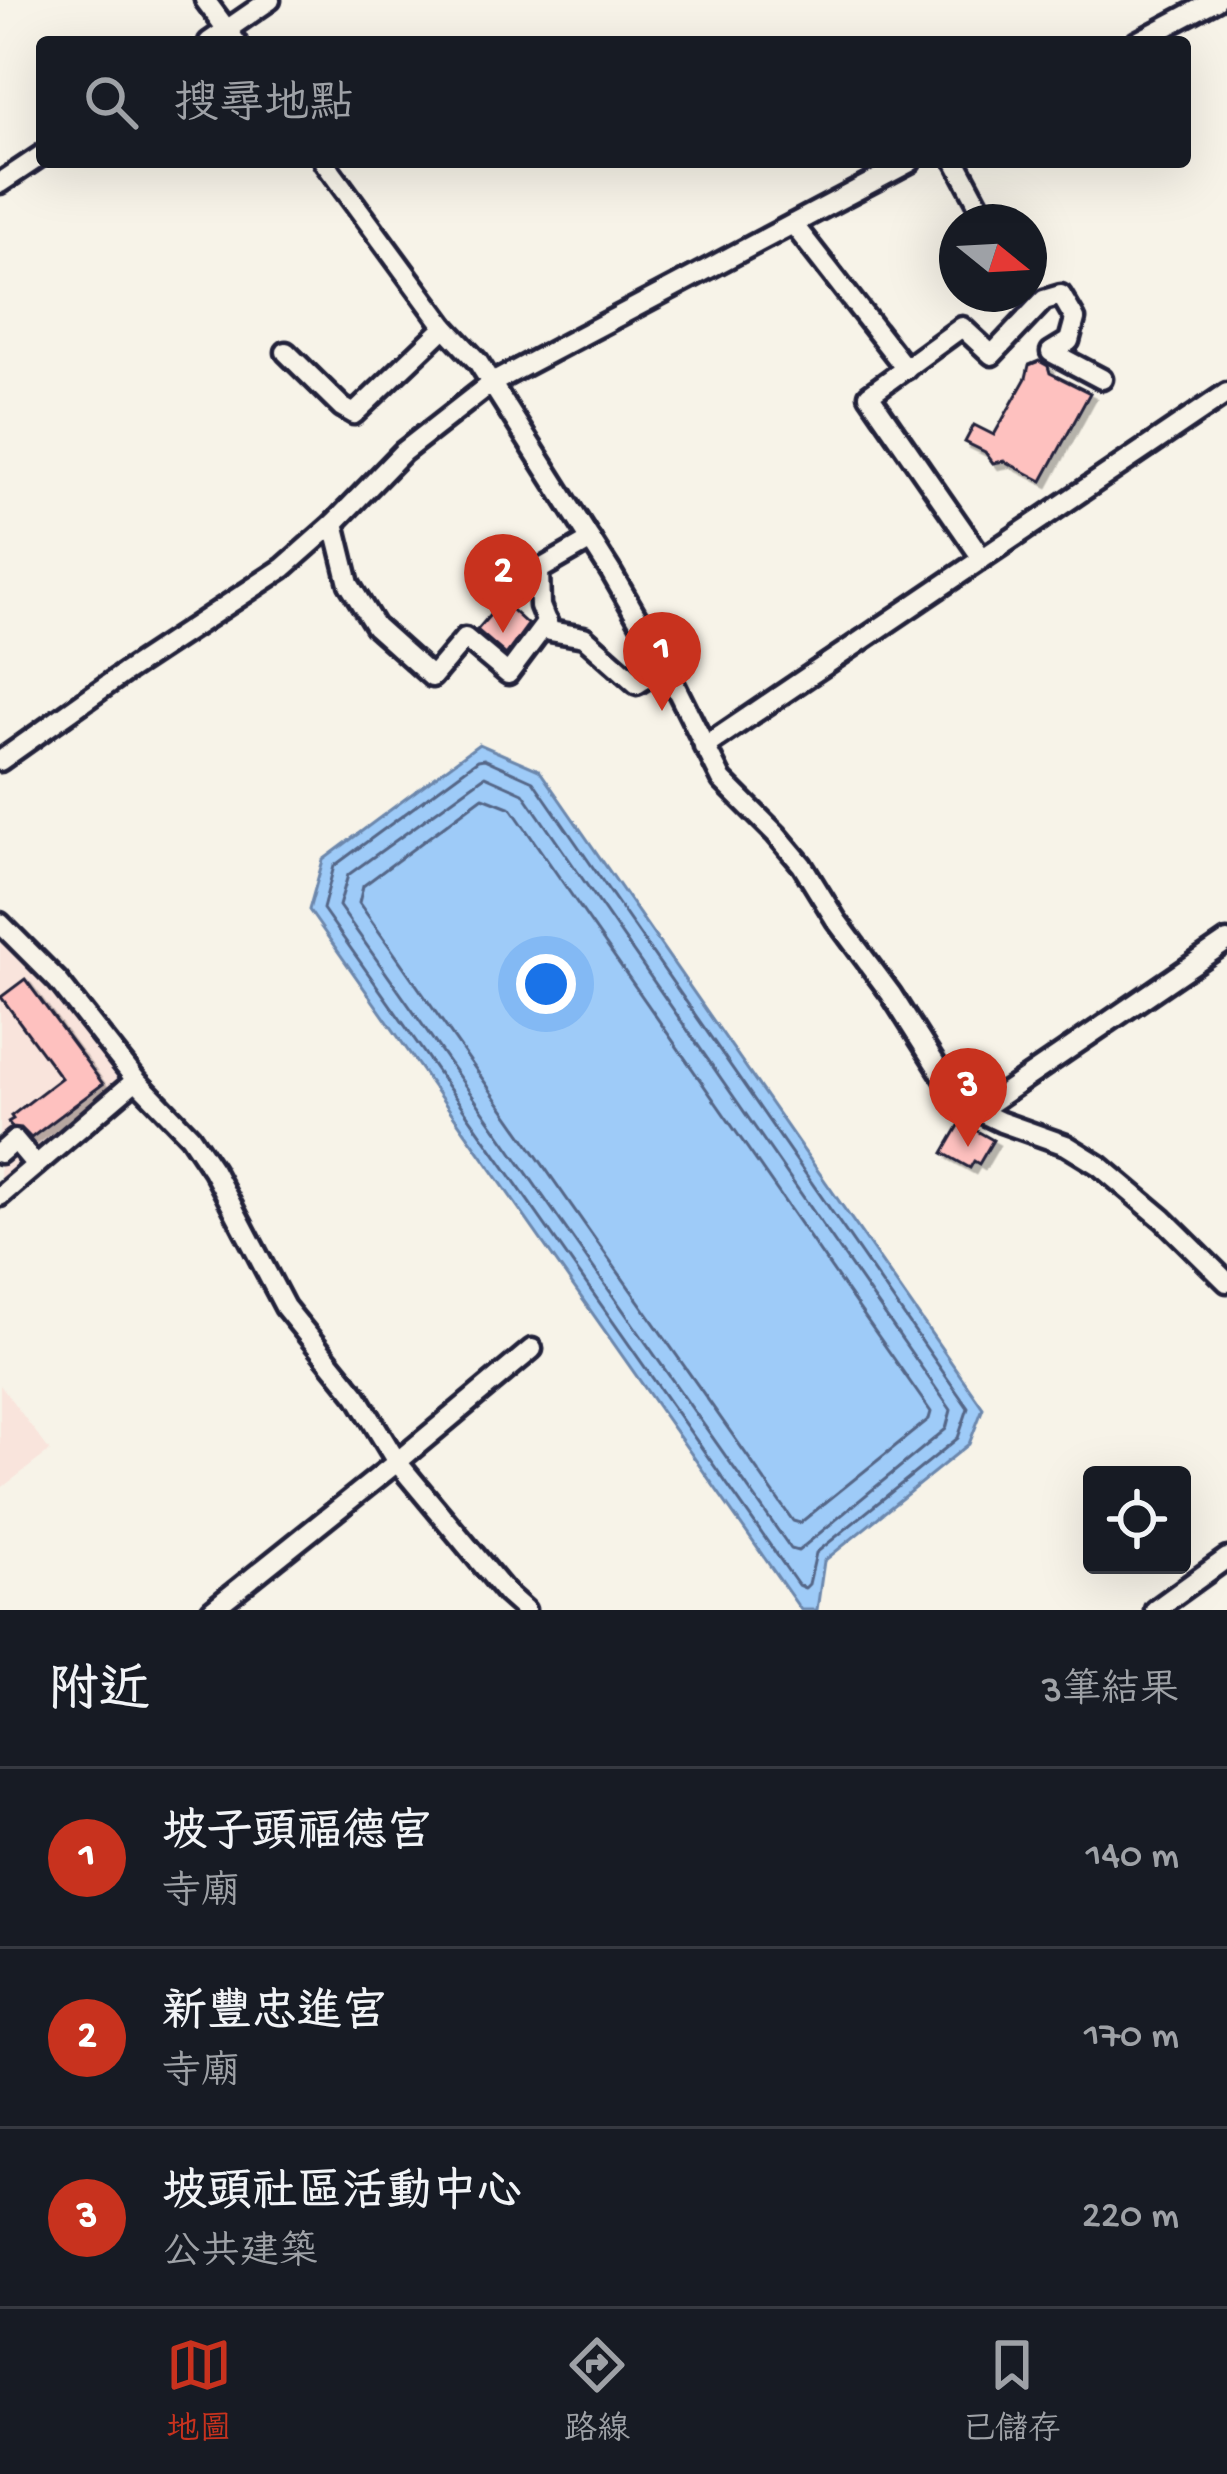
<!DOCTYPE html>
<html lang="zh-TW">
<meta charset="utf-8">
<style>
:root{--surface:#171b24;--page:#20242c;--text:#f1f3f6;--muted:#9ea1a6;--line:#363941;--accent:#c8321e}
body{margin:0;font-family:"Gochi Hand","LXGW WenKai TC",sans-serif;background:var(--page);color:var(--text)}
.controls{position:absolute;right:36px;bottom:36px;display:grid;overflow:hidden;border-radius:12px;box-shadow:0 12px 48px #0002}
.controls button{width:108px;height:108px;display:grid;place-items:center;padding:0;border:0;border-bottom:3px solid var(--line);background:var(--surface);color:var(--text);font:60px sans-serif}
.compass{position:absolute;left:939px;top:204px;width:108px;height:108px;border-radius:50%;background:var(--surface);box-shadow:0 12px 48px #0002;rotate:108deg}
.you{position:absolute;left:546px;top:984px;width:42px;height:42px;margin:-30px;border:9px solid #fff;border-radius:50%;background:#1a73e8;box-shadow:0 0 0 18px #1a73e833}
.badge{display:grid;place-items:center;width:78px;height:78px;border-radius:50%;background:var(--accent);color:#fff;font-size:39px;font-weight:700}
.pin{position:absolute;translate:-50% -99px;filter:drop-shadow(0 3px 6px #0008)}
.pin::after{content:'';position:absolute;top:63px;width:42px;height:36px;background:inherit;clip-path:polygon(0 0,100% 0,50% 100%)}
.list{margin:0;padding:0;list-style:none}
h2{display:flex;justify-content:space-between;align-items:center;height:156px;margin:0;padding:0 48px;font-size:51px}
h2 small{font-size:39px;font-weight:400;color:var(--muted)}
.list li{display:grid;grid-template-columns:78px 1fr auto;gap:36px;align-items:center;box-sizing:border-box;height:180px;padding:0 48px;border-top:3px solid var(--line)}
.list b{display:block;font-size:45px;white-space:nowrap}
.list p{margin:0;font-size:39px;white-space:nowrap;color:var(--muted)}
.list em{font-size:39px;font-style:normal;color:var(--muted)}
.icon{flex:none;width:66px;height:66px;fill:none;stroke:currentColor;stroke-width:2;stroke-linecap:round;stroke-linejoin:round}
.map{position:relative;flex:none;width:1227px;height:1610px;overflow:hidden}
.search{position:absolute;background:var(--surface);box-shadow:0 12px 48px #0002;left:36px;right:36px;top:36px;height:132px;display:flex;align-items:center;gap:30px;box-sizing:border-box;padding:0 42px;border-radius:12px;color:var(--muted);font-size:45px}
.sheet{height:696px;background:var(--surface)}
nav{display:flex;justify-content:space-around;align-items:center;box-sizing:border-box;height:168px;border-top:3px solid var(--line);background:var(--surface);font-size:33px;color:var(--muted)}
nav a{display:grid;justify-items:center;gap:6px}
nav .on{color:var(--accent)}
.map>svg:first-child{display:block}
.built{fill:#f9e4dc}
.water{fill:#9ecbf8;stroke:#6c87ac;stroke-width:3}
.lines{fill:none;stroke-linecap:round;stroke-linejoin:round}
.shore{stroke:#546687;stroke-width:3}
.building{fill:#fec1bf;stroke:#22223b;stroke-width:3;filter:url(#shadow)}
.minor-casing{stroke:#22223b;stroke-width:27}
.minor{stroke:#f7f3e8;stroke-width:18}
</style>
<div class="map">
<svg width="1227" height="1610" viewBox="0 0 1227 1610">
<defs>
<filter id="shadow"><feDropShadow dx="5.5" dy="5.5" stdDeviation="0" flood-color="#0004"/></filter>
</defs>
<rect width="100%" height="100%" fill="#f7f3e8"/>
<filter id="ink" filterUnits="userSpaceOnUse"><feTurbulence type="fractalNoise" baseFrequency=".00833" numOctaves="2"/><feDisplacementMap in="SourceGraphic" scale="24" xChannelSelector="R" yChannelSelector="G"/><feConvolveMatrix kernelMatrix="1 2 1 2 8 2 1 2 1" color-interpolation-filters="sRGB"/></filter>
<g filter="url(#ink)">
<g class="built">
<polygon points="0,931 38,971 119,1069 117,1087 0,1183"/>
<polygon points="0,1385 50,1451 0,1489"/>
</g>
<polygon class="water" points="479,744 539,770 983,1408 969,1444 824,1561 817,1610 801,1610 309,910 323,860"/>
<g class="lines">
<g class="shore">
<polygon points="484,759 533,781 968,1408 958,1438 816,1553 809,1584 805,1588 798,1585 323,909 334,866 478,760"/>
<polygon points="485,776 523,793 951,1410 946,1429 798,1551 791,1549 339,906 348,875"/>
<polygon points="483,797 511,808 931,1412 929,1419 800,1523 793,1521 359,903 363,886"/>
</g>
</g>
<g class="building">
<polygon points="1039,361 1048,366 1050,373 1090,393 1042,481 1004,461 993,463 985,452 965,442 974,425 994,435 1026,378 1029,365"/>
<polygon points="502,601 528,625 506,655 477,630"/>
<polygon points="25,979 103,1084 31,1138 21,1128 12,1127 8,1122 13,1119 11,1116 61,1078 1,997"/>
<polygon points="961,1122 993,1140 979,1164 974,1161 970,1168 943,1153"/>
</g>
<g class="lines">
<defs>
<g id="minor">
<polyline points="205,0 236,42"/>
<polyline points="209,42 270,0"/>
<polyline points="1137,42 1216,0"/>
<polyline points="324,162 445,327 478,362 611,572 665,666 722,780 776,834 802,865 836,920 891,994 952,1090 978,1111 1001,1122 1066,1145 1100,1166 1163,1219 1227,1282"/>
<polyline points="956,162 981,209"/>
<polyline points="0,183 42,155"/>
<polyline points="793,224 906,369"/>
<polyline points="286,352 342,407 354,414 445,327"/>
<polyline points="334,523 349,584 375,626 432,677 465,638 508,674 547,622"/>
<polyline points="591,540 539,570 540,606 550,631 584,637 637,684 665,666"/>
<polyline points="982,558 869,395 962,327 992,355 1044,300 1061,295 1075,319 1069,341 1051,352 1102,379"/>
<polyline points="704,747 1227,393"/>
<polyline points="0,761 124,673 283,568 334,523 403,452 490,384 910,162"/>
<polyline points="0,923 58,981 136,1080 190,1136 213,1170 285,1307 357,1396 397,1462 507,1594 525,1610"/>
<polyline points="978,1111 1227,941"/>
<polyline points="0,1153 15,1140 36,1165"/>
<polyline points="0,1196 136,1080"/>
<polyline points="212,1610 397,1462 532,1349"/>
<polyline points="1155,1610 1227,1558"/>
</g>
</defs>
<use href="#minor" class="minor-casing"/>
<use href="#minor" class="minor"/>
</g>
</g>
</svg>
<div class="controls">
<button><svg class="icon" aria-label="locate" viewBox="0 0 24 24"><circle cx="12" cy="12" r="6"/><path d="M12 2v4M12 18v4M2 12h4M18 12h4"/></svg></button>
</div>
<svg class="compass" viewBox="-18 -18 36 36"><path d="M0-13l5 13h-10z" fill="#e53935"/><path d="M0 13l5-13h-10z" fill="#9ea1a6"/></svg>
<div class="you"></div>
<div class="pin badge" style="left:662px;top:711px">1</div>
<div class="pin badge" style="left:503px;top:633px">2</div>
<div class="pin badge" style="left:968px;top:1147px">3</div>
<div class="search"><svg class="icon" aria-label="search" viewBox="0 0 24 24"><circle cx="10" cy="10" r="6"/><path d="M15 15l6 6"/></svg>搜尋地點</div>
</div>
<section class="sheet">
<h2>附近<small>3筆結果</small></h2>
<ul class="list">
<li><span class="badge">1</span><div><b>坡子頭福德宫</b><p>寺廟</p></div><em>140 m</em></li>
<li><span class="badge">2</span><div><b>新豐忠進宮</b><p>寺廟</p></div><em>170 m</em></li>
<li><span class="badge">3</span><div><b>坡頭社區活動中心</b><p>公共建築</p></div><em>220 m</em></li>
</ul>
</section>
<nav>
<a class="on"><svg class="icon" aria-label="map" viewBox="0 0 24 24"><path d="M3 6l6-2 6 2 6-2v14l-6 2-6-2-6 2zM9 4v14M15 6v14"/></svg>地圖</a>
<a><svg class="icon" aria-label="directions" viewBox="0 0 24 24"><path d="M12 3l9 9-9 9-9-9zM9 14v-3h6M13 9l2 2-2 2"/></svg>路線</a>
<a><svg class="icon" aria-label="saved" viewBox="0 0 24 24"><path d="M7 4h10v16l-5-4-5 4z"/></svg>已儲存</a>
</nav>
